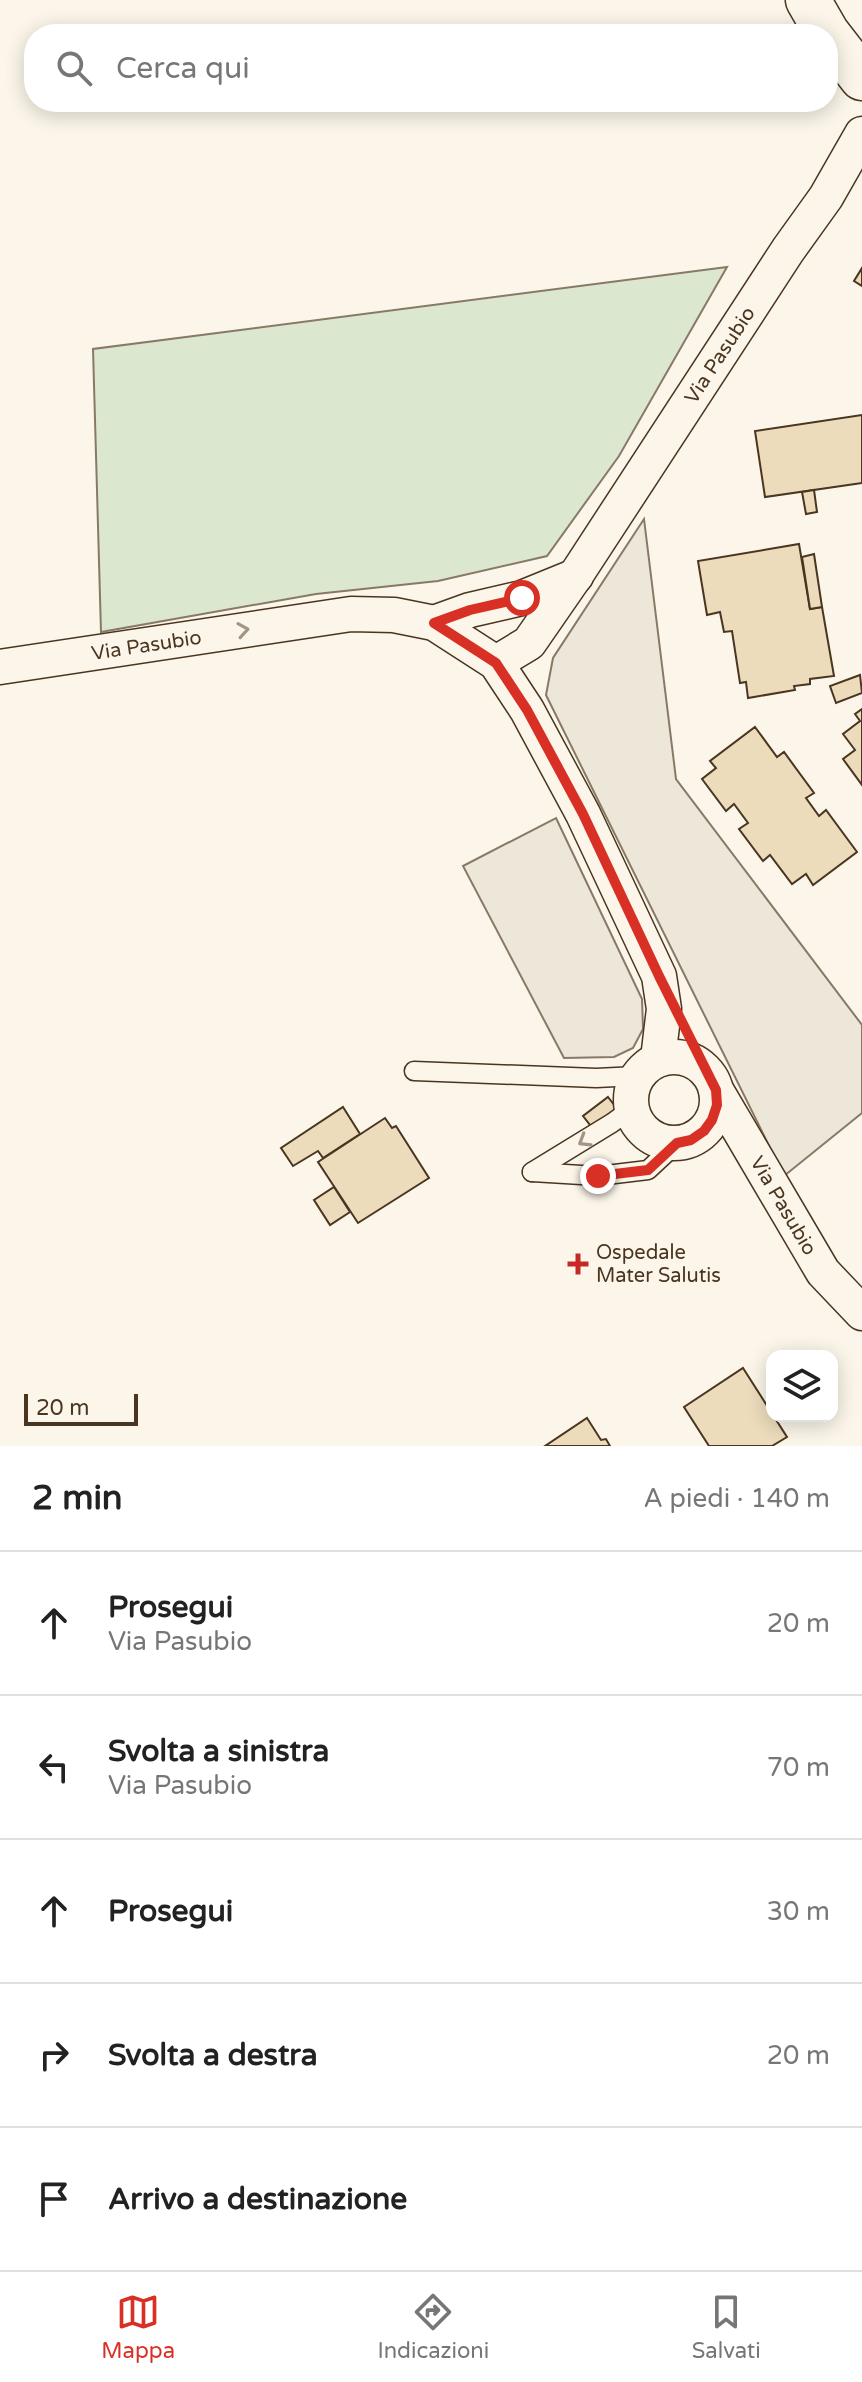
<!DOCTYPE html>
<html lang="it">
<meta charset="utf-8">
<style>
:root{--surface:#fff;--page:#f2f2f2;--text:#222;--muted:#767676;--line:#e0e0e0;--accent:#d93025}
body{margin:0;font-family:"Varela Round",sans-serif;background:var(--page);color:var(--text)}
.controls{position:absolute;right:24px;bottom:24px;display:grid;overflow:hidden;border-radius:16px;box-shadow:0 4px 20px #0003}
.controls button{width:72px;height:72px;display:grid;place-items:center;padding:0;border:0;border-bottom:2px solid var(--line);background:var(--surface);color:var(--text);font:40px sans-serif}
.scale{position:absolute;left:24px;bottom:20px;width:114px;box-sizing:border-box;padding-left:8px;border:4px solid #4a3520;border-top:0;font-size:22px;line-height:28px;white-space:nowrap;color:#4a3520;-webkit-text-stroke:6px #fbf6e9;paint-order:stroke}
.stop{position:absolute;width:24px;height:24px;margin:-18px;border:6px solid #d93025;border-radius:50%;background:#fff}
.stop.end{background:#d93025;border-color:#fff;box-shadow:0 2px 8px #0008}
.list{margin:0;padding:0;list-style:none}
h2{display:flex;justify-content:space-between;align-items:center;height:104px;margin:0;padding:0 32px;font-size:34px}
h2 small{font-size:26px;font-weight:400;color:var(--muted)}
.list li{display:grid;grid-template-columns:52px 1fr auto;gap:24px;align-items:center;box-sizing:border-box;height:144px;padding:0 32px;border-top:2px solid var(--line)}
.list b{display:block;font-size:30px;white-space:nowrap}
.list p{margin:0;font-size:26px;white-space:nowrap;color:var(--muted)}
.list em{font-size:26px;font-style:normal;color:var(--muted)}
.icon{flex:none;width:44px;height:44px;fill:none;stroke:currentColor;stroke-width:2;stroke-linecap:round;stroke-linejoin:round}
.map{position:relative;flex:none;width:862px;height:1446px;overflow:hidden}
.search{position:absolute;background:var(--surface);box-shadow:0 4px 20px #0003;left:24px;right:24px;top:24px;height:88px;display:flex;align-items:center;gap:20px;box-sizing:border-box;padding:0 28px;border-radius:32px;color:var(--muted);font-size:30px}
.sheet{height:824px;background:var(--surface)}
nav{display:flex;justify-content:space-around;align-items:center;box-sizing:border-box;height:112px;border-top:2px solid var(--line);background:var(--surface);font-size:22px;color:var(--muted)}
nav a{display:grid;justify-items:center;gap:4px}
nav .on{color:var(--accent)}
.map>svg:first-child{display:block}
.green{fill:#dce7d0;stroke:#887966;stroke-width:2}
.parking{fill:#ede7d9;stroke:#887966;stroke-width:2}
.building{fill:#ecdcbc;stroke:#4a3520;stroke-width:2}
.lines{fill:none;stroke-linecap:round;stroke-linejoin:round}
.lane-casing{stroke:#4a3520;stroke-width:21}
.street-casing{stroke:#4a3520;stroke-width:37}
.secondary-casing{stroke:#4a3520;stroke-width:47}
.lane{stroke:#fbf6e9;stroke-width:18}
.street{stroke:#fbf6e9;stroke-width:34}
.secondary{stroke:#fbf6e9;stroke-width:44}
.oneway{stroke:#a29684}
.route{stroke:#d93025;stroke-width:10}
.poi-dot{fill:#c62828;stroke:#fbf6e9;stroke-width:3}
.labels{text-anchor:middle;stroke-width:6;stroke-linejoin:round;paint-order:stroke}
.street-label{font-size:20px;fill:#4a3520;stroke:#fbf6e9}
.poi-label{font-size:20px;fill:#4a3520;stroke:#fbf6e9;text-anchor:start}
</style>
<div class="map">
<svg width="862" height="1446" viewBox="0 0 862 1446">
<rect width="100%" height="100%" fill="#fbf6e9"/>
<polygon class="green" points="727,267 619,456 547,556 438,581 316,594 101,632 93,349"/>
<g class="parking">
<polygon points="644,519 676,779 862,1025 862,1113 784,1176 546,695 553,658"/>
<polygon points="556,818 642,999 643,1029 633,1048 614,1057 564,1058 463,866"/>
</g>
<g class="building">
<polygon points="862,268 862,286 854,281"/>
<polygon points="862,415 862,483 765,497 755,431"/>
<polygon points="814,490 817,512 806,514 802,492"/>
<polygon points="799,544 810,609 822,607 834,676 810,679 810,684 794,686 795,690 748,698 746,682 740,683 732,631 724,632 720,612 707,615 698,561"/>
<polygon points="814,554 822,607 810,609 802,557"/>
<polygon points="860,675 862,693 836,703 830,686"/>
<polygon points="862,709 862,785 843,759 855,750 843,734 860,721 855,714"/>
<polygon points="755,727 777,757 784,752 814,793 806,798 819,816 826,810 857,852 813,885 806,874 792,884 770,855 763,861 739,829 748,823 734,804 726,811 702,779 716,768 710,761"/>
<polygon points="608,1097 618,1110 594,1130 583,1116"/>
<polygon points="343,1107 360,1134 323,1158 318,1151 293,1166 281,1148"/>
<polygon points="385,1118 392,1128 396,1126 429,1178 358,1223 318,1162"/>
<polygon points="334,1187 350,1212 330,1225 314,1200"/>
<polygon points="743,1368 787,1437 772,1446 709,1446 684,1407"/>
<polygon points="587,1418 601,1440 606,1439 610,1446 545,1446"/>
</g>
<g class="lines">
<defs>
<g id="lane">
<polyline points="414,1071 596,1078 637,1076"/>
<polyline points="532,1172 598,1176 648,1170 677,1143"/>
<polyline points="532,1172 612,1123 623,1115 631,1103"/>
</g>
<g id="street">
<polyline points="434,623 470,610 522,598 576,576"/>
<path id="s1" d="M496 663 529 643 576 575 788 250 826 197 862 134"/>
<path id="s2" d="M0 667 351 614 394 615 434 623 496 663 527 710 583 814 659 976 664 1009 658 1059"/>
<circle cx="674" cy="1100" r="43"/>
<path id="s3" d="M716 1090 823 1272 862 1313"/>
</g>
<polyline id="secondary" points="808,0 827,33 862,78"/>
</defs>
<use href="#lane" class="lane-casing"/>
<use href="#street" class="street-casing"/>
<use href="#secondary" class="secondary-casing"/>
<use href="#lane" class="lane"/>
<use href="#street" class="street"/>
<use href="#secondary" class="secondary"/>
</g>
<defs><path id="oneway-chevron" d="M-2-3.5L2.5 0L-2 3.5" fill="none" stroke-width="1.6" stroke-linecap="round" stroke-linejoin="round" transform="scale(2)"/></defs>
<g class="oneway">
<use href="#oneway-chevron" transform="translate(243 630) rotate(-9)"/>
<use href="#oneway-chevron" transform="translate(584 1141) rotate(149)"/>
</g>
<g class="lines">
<polyline class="route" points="522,598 470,610 434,623 496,663 527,710 583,814 659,976 716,1090 717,1105 712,1120 704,1131 691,1140 677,1143 648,1170 598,1176"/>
</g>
<path class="poi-dot" d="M574 1252h8v8h8v8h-8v8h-8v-8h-8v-8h8z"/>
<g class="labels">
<g class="street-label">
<text dy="7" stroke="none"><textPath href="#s1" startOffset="384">Via Pasubio</textPath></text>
<text dy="7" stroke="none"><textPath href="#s2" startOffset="148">Via Pasubio</textPath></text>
<text dy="7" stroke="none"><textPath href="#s3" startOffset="134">Via Pasubio</textPath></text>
</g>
<g class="poi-label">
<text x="596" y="1259">Ospedale<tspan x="596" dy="23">Mater Salutis</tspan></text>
</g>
</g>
</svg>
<div class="controls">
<button><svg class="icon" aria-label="layers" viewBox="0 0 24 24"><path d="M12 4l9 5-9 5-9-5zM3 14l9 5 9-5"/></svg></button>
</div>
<div class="scale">20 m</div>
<div class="stop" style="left:522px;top:598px"></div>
<div class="stop end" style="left:598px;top:1176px"></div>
<div class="search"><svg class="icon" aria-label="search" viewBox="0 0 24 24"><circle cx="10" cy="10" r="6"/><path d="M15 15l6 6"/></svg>Cerca qui</div>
</div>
<section class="sheet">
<h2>2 min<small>A piedi · 140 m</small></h2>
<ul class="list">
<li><svg class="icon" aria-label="ahead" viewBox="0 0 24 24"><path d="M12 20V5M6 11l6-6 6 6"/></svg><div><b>Prosegui</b><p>Via Pasubio</p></div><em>20 m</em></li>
<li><svg class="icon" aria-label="left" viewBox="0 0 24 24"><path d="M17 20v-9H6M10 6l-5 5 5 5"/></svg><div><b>Svolta a sinistra</b><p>Via Pasubio</p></div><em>70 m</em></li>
<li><svg class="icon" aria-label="ahead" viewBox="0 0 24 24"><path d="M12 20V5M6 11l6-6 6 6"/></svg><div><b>Prosegui</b></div><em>30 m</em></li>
<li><svg class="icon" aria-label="right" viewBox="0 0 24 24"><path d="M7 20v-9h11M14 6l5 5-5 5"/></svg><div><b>Svolta a destra</b></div><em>20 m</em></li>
<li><svg class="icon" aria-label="arrive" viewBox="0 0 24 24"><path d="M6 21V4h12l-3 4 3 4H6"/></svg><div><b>Arrivo a destinazione</b></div></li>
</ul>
</section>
<nav>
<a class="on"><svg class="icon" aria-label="map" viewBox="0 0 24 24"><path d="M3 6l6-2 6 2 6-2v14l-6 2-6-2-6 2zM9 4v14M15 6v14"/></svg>Mappa</a>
<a><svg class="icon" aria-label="directions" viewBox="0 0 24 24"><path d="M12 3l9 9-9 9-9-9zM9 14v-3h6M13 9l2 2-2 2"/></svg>Indicazioni</a>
<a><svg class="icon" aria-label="saved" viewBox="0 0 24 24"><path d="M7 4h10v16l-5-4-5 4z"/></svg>Salvati</a>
</nav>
